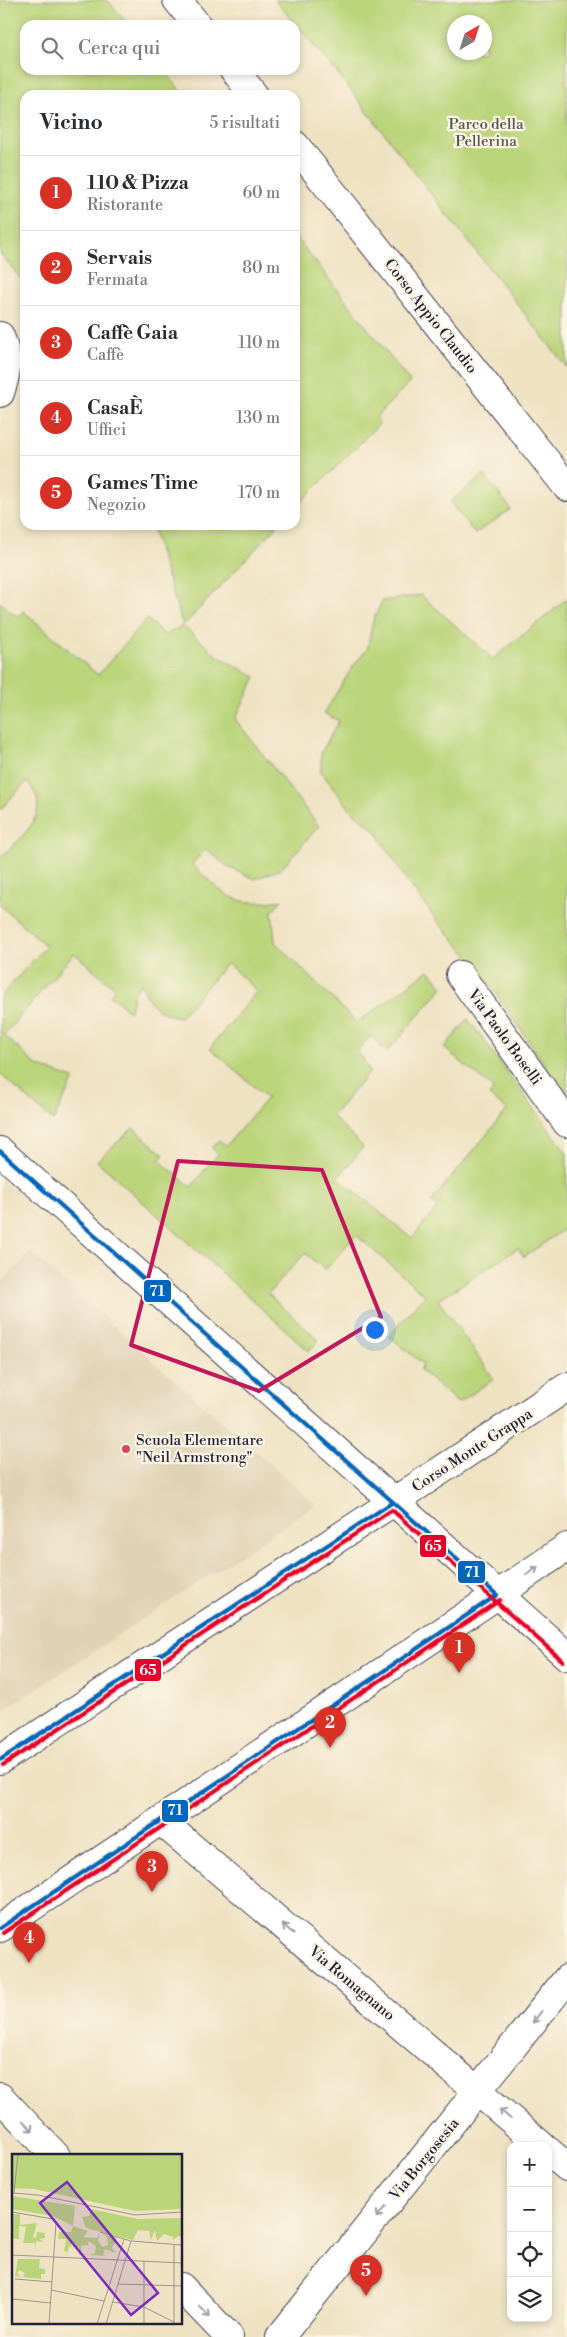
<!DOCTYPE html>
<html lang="it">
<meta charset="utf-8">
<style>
:root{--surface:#fff;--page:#f7f7f7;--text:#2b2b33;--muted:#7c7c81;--line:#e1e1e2;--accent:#d93025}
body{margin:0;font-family:"Libre Bodoni",serif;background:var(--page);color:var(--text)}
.controls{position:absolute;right:15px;bottom:15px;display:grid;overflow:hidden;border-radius:10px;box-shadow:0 2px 8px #0003}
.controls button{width:45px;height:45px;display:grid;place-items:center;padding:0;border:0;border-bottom:1px solid var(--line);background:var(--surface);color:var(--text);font:25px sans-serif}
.compass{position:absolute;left:447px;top:15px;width:45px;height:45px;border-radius:50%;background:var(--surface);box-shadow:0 2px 8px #0003;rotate:39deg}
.you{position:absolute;left:374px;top:1329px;width:18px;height:18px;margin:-12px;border:4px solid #fff;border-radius:50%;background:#1a73e8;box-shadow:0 0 0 8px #1a73e833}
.badge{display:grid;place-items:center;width:32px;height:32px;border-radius:50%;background:var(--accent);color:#fff;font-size:16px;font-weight:700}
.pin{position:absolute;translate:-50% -41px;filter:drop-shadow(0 1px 2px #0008)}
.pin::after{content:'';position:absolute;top:26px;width:18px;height:15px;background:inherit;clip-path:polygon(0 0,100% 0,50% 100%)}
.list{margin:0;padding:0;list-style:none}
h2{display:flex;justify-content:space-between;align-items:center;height:65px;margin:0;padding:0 20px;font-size:21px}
h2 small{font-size:16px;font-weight:400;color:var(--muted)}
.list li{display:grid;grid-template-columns:32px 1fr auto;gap:15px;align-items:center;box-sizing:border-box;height:75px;padding:0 20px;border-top:1px solid var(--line)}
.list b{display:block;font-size:19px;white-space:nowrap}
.list p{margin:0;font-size:16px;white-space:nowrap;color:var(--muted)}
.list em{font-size:16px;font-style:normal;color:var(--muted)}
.icon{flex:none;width:28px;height:28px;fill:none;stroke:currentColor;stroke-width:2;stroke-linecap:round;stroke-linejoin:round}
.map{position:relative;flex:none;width:567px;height:2337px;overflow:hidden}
.search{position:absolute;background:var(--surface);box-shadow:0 2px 8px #0003;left:20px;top:20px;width:280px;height:55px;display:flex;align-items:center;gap:12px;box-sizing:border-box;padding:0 18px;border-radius:15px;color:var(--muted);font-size:19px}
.panel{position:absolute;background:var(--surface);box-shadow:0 2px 8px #0003;left:20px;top:90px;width:280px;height:440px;border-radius:15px}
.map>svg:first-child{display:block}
.built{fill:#e0d2b5}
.green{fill:#bad479;stroke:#6e7b5a;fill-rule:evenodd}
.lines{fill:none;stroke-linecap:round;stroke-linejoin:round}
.minor-casing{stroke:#413f4f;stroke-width:30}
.tertiary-casing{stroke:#413f4f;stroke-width:30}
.minor{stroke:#fff;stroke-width:28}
.tertiary{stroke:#fff;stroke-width:28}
.bus-1-casing{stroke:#fcf5e5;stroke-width:8}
.bus-2-casing{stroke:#fcf5e5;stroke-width:8}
.bus-1{stroke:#0065bd;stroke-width:4}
.bus-2{stroke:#e4002b;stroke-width:4}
.oneway{stroke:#9c9ca7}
.marked{fill:none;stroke:#c2185b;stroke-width:4;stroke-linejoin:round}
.poi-dot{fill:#d1495b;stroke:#fcf5e5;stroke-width:2}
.labels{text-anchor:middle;stroke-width:4.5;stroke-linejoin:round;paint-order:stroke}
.park-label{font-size:15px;fill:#50574e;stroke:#fcf5e5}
.street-label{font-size:15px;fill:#22223b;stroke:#fcf5e5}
.poi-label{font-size:15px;fill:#22223b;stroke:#fcf5e5;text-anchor:start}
.inset-road{fill:none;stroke:#9d958c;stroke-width:1}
.view{fill:#7b2cbf;fill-opacity:0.15;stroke:#7b2cbf;stroke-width:2.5}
.inset-edge{fill:none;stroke:#22223b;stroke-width:2.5}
.line-badge{stroke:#fcf5e5;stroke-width:2}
.badge-label{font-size:14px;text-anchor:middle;font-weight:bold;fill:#fff}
</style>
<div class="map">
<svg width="567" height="2337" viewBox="0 0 567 2337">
<rect width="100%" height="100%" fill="#fcf5e5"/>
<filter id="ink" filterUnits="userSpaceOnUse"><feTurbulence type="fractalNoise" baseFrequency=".02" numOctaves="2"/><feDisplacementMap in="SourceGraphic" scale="10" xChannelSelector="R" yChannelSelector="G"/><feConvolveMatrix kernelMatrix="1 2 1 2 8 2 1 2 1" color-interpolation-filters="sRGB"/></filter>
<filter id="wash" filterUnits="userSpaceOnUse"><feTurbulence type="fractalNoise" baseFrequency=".0096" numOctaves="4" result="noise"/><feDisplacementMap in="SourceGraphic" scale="20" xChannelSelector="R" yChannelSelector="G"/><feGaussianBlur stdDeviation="1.12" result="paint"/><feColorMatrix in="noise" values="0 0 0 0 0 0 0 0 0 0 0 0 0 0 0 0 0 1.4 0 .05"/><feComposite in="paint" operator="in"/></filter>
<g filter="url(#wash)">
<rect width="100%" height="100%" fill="#efe2c2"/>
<polygon class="built" points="30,1252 316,1505 0,1713 0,1285"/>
<g class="green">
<polygon points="0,0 107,0 128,25 25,25 25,70 164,70 184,95 25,95 25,284 0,253"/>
<path d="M275 0H567V368L338 74ZM484 22V52H454V22Z"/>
<polygon points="295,236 410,382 376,417 379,424 295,508"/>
<polygon points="484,475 511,509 475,534 450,502"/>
<path d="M151 525H278L183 626 219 657 256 677 235 719 319 826 281 869 255 879 228 867 206 849 192 864C224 895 233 908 282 900L272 911 275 942 357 1023 429 970 443 987 387 1052 371 1036 358 1050 370 1072 332 1116 363 1147 338 1178 412 1238 437 1208 431 1202 507 1110 489 1096 494 1089 444 1048 468 1019 567 1153V1227L524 1257 518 1248 438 1300 494 1379 458 1403 420 1370 423 1364 389 1336 425 1295 356 1235 325 1270 305 1253 268 1294 319 1340 309 1351 97 1161 133 1128 164 1155 159 1160 191 1187 218 1154 212 1148 219 1140 226 1146 267 1098 210 1048 257 991 227 963 180 1017C156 1013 150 1005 141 983L133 994 130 1012 110 995 115 988 74 953 4 1035 37 1066 74 1079 53 1121 0 1074V997L46 946 0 905V858C14 844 43 822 37 799 36 793 30 786 27 781L0 810V602L17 617 23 611 98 675 147 619 165 635 183 626Z"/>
<polygon points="421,595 493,659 567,599 567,1097 476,964 437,921 406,879 375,830 352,811 321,772 321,753 339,721 324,713 354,665 367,649 373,621 382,601"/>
</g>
</g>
<g filter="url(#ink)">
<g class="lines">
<defs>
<g id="minor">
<path d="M0 336C9 359 8 370 0 393"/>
<polyline points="460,975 567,1123"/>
<polyline points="393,1502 567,1387"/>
<polyline points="497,1595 567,1547"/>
<polyline points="161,1821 542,2146"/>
<polyline points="0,2097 56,2156"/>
<polyline points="548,2151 567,2167"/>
<polyline points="181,2287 229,2337"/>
<polyline points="280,2337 567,1979"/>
</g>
<g id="tertiary">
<polyline points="177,0 197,25"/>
<polyline points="234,70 254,95"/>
<polyline points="295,145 567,487"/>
<polyline points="0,1151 567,1656"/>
<polyline points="0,1760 393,1502"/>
<polyline points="0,1928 497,1595"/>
</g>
</defs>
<use href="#minor" class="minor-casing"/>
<use href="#tertiary" class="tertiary-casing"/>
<use href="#minor" class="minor"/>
<use href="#tertiary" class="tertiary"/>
<defs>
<g id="bus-1">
<polyline points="0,1151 497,1595 0,1928"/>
<polyline points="0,1760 393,1502"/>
</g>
<g id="bus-2">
<polyline points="3,1765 392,1510 563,1661"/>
<polyline points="3,1933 500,1600"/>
</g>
</defs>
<use href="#bus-1" class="bus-1-casing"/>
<use href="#bus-2" class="bus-2-casing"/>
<use href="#bus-1" class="bus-1"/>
<use href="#bus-2" class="bus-2"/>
</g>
<defs><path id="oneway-shaft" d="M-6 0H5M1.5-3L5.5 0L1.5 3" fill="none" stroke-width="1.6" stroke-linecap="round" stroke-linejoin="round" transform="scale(1.25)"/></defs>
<g class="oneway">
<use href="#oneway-shaft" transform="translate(532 1571) rotate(-34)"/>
<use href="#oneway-shaft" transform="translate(288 1929) rotate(-140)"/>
<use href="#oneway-shaft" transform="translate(537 2017) rotate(128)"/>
<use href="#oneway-shaft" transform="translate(505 2114) rotate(-139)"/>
<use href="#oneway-shaft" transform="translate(28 2126) rotate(46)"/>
<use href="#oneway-shaft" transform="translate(381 2212) rotate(129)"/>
<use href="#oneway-shaft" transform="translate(205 2312) rotate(46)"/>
</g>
</g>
<path class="marked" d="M178 1161 322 1170 381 1317 259 1391 131 1345Z"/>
<circle class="poi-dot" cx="126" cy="1449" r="5"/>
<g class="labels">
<g class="park-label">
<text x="486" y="129">Parco della<tspan x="486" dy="17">Pellerina</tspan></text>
</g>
<g class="street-label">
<text transform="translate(431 316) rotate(52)" y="5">Corso Appio Claudio</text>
<text transform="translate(505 1037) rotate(54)" y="5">Via Paolo Boselli</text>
<text transform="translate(472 1450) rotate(-33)" y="5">Corso Monte Grappa</text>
<text transform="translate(352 1983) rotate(40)" y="5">Via Romagnano</text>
<text transform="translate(424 2159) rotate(-51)" y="5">Via Borgosesia</text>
</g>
<g class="poi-label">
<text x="136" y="1445">Scuola Elementare<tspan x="136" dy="17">"Neil Armstrong"</tspan></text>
</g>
</g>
<g transform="translate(12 2154)">
<rect width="170" height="170" fill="#efe2c2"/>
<path d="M0 0H170V55L123 57 22 35 0 34ZM0 42 63 52 61 72 76 77 71 83 85 84 88 79 86 86 90 93 96 91 95 83 90 80 105 84 100 94 104 99 93 95 91 101 95 102 78 101 83 99 84 92 77 87 76 91 69 92V99L74 101H67V93H61L60 86 59 94 57 91 56 98 52 97 54 85H46L47 78H59L61 72 41 62 0 55ZM79 55 126 65 170 64V83L166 82 161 86V83L152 80 145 87 143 76 139 86 137 77 126 76 121 86 74 74 70 63 77 62ZM0 60H8V71L25 69 21 83 24 84 25 78 33 79V84L27 85 32 88 24 87 23 98V89H11L14 73 7 72V85L0 84ZM6 105H28L27 114 33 115V120H29V125L11 123 13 119 8 116 5 119 9 123 3 122Z" fill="#bad479"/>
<path class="inset-road" d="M0 39 26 41 123 61 170 58M2 39 6 0M0 58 41 65 44 69 37 170M88 78 119 87 170 91M0 101 170 109M132 107V170M3 125 40 128M106 130 170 132M39 136 92 147M0 145 39 149M101 148 132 153 162 168M85 170 112 85M94 170 119 87M162 170V91"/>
<path class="view" d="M55 28 146 139 119 161 28 49Z"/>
<rect width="170" height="170" class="inset-edge"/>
</g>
<g class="line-badge">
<rect x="143" y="1279" width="29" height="24" rx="5" fill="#0065bd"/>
<rect x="419" y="1534" width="28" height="24" rx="5" fill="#e4002b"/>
<rect x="457" y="1560" width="29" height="24" rx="5" fill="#0065bd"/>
<rect x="134" y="1658" width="28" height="24" rx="5" fill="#e4002b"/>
<rect x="161" y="1799" width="28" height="24" rx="5" fill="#0065bd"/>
</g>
<g class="badge-label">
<text x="157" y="1296">71</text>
<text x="433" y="1551">65</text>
<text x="472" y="1577">71</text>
<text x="148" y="1675">65</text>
<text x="175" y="1815">71</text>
</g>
</svg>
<div class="controls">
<button>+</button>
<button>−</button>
<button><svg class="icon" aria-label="locate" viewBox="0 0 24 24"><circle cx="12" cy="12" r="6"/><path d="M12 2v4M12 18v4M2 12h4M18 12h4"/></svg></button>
<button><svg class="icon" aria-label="layers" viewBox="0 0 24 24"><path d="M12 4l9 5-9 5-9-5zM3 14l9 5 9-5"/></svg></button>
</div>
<svg class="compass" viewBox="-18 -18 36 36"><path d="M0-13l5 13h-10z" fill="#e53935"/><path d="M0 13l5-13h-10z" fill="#7c7c81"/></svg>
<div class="you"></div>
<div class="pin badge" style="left:459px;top:1673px">1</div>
<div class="pin badge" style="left:330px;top:1748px">2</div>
<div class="pin badge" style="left:152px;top:1892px">3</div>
<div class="pin badge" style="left:29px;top:1963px">4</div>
<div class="pin badge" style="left:366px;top:2296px">5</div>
<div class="search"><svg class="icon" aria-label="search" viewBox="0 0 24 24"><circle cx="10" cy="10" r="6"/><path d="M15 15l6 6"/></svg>Cerca qui</div>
<section class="panel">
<h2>Vicino<small>5 risultati</small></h2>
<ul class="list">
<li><span class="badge">1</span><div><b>110 &amp; Pizza</b><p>Ristorante</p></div><em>60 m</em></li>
<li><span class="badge">2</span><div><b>Servais</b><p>Fermata</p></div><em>80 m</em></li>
<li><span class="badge">3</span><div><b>Caffè Gaia</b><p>Caffè</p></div><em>110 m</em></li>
<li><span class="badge">4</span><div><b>CasaÈ</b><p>Uffici</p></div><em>130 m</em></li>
<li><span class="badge">5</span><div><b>Games Time</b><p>Negozio</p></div><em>170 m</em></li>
</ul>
</section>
</div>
